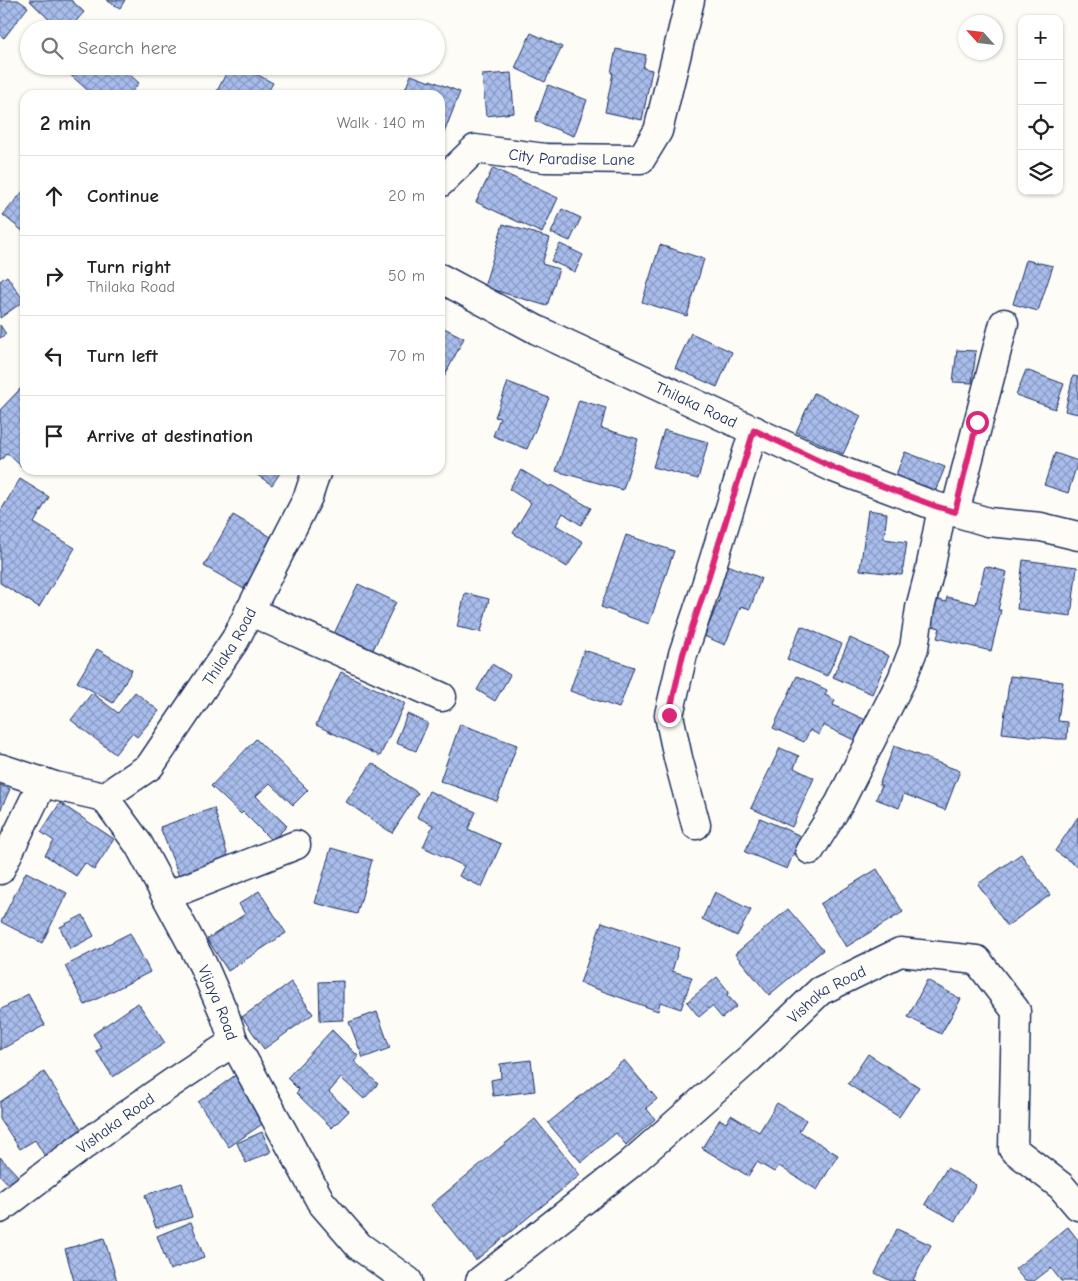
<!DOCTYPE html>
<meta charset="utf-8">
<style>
:root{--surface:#fff;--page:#f2f2f2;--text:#222;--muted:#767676;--line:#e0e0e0}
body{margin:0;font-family:"Comic Neue",sans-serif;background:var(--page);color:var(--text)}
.controls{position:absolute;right:15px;top:15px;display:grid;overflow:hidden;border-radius:10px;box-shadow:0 1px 4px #0004}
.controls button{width:45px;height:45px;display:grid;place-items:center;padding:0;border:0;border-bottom:1px solid var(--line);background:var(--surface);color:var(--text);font:25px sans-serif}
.compass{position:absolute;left:958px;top:15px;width:45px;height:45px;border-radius:50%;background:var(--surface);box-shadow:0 1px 4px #0004;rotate:297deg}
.stop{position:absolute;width:15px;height:15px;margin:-11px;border:4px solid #db2777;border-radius:50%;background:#fff}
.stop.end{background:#db2777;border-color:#fff;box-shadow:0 1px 5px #0008}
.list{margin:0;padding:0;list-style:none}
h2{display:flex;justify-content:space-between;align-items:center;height:65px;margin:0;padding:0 20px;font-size:21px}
h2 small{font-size:16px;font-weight:400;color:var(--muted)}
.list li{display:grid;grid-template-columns:32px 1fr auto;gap:15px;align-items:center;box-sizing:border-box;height:80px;padding:0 20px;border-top:1px solid var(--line)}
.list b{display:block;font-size:19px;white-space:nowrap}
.list p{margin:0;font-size:16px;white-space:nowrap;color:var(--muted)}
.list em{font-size:16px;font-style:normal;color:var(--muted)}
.icon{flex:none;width:28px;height:28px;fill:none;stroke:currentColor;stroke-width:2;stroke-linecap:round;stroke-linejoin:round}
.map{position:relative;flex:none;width:1078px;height:1281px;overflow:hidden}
.search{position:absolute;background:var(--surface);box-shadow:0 1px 4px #0004;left:20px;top:20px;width:425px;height:55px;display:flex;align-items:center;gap:12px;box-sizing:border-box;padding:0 18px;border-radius:28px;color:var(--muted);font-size:19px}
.panel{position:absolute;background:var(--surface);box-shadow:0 1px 4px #0004;left:20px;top:90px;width:425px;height:385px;border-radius:15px}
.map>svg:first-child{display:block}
.building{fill:url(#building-cross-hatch);stroke:#1b2f5e}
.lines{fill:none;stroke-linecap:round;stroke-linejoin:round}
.minor-casing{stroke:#1b2f5e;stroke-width:31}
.minor{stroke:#fdfcf7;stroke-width:28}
.route{stroke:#db2777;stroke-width:6}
.labels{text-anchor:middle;stroke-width:5;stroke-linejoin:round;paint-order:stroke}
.street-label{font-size:16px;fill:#1b2f5e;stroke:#fdfcf7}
</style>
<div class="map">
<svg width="1078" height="1281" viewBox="0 0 1078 1281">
<defs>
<pattern id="building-cross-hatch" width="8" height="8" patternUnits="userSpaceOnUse" patternTransform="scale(1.25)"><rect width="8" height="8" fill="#a9bdec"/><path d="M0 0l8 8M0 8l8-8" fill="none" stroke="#899ac2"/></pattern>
</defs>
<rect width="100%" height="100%" fill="#fdfcf7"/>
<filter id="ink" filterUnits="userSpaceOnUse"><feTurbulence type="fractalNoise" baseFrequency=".02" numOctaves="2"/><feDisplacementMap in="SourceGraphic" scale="10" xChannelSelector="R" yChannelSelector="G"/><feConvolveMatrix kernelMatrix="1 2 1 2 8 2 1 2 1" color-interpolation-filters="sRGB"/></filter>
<g filter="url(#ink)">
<g class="building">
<polygon points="0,0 18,0 28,7 4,38 0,35"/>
<polygon points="29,0 71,0 84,12 69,29 59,29"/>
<polygon points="106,0 125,0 120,8"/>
<polygon points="531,33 562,47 545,82 515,68"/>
<polygon points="616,49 646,55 643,68 652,70 642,120 605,112 613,73 611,73"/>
<polygon points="70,66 120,66 139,83 129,95 93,95 66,71"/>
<polygon points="230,66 241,66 273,83 266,95 215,95"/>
<polygon points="511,73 514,113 486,116 482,75"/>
<polygon points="411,75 430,82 430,80 460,92 444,133 440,131 440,95 403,95"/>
<polygon points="548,85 587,100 574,136 535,121"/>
<polygon points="493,168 558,198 542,233 476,202"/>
<polygon points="25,189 25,233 3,215"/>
<polygon points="562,209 581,218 570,241 551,233"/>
<polygon points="503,224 550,238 542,264 559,269 547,306 484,287"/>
<polygon points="560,244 583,255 575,272 551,261"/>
<polygon points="660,245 704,259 687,316 642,302"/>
<polygon points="1026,260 1053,266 1038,311 1013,304"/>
<polygon points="7,276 24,301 0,318 0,281"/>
<polygon points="0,325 6,334 0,338"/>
<polygon points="440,326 464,338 443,379 440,377"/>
<polygon points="691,333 732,352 717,387 675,368"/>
<polygon points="957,350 976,351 972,383 953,382"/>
<polygon points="1026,370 1064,384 1055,409 1016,395"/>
<polygon points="1073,376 1078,377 1078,414 1065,411"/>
<polygon points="508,382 549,398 527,449 493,436 500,418 495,417"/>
<polygon points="24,385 25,423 22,426 25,428 25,462 21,466 7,453 0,461 0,410"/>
<polygon points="814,393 861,416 843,454 796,432"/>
<polygon points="579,400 606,408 601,428 638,439 623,490 556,471"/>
<polygon points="664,430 708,442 698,479 653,467"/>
<polygon points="905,452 945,467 935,492 895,477"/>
<polygon points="1055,453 1078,461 1068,493 1044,485"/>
<polygon points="250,470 282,470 272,485"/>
<polygon points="521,470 550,487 551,485 591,508 581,525 563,513 556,525 583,542 567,567 513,533 531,503 509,489"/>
<polygon points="20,479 49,497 34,523 75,548 39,607 0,583 0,512"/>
<polygon points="868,510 887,513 884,539 907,542 902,575 860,570"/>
<polygon points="233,515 273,538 244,589 204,566"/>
<polygon points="626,535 674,551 649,624 601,607"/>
<polygon points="1023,560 1077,567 1071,616 1017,609"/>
<polygon points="725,564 761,578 750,609 741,606 725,645 704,636 720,598 713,595"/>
<polygon points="985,566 1007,572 998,610 1001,610 991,651 937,638 940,628 921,623 927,597 946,602 947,597 976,604"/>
<polygon points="358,584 396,602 367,662 329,644"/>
<polygon points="465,593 489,599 481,632 457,627"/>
<polygon points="801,626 842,644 827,676 787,659"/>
<polygon points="850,638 889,656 872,694 833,677"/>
<polygon points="97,649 132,670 113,703 77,682"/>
<polygon points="584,650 634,667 619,708 570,691"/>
<polygon points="492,664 510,675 495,701 477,690"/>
<polygon points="341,672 405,703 380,756 316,725"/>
<polygon points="797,676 827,690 825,695 835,700 833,705 868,721 858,742 823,725 819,735 810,730 804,742 773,728"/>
<polygon points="1010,676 1063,682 1058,721 1068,722 1067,739 1056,739 1002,733"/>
<polygon points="135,692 159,711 137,737 132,733 115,754 71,720 92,693 118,713"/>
<polygon points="407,714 428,723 416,751 396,743"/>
<polygon points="460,724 517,745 497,801 440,781"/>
<polygon points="256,739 308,790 293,805 270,783 256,796 287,826 272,841 243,812 241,814 211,786"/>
<polygon points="894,746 960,771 945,810 904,794 899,808 876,799 882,785 879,785"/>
<polygon points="780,748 799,756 794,768 814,778 792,827 751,808"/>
<polygon points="372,763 418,793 392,833 346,802"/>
<polygon points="0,785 10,789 0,811"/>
<polygon points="429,791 476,812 468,829 501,844 482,887 459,876 464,866 423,847 433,825 417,817"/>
<polygon points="60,803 114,839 94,870 85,863 76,876 45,855 54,841 41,832"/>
<polygon points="214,808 228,857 179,876 160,827"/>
<polygon points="1078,817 1078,867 1055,851"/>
<polygon points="760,818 801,836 787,869 745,852"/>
<polygon points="331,848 372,860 357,914 315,903"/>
<polygon points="1021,854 1050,895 1007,926 978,884"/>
<polygon points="877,869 903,912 846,947 820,904"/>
<polygon points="26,872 67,893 42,943 1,922"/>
<polygon points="259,891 286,933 228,971 207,939 245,914 239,904"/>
<polygon points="715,892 751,910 737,936 702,919"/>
<polygon points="788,909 823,950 769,995 735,954"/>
<polygon points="83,915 94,936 70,949 60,927"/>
<polygon points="602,922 679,948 672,971 692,977 681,1009 660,1002 658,1011 580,983"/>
<polygon points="130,933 150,972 85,1005 65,966"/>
<polygon points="717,977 729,992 727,995 737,1006 722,1018 712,1006 699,1017 687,1002"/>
<polygon points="927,980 961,999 941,1034 908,1017"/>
<polygon points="343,981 343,1020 320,1021 319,982"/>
<polygon points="291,982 313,1014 264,1049 242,1017"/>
<polygon points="28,994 45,1025 0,1050 0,1010"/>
<polygon points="138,1003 165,1043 113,1077 96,1051 102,1048 93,1034"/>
<polygon points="377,1012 390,1048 363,1058 349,1022"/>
<polygon points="332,1030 359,1057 354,1061 378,1084 364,1099 341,1078 329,1092 349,1111 332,1128 296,1093 299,1090 287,1078"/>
<polygon points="868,1054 919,1087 899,1117 848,1084"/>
<polygon points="531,1060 535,1091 493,1096 491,1080 501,1078 500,1064"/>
<polygon points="624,1060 657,1099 646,1108 655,1119 626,1145 616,1133 581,1162 548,1123"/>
<polygon points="44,1072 84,1133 46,1158 35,1140 20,1149 0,1119 0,1102"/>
<polygon points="237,1074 268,1120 229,1147 198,1102"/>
<polygon points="777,1103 806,1120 799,1131 838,1155 817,1190 779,1166 774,1172 757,1162 748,1176 702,1148 720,1119 726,1123 731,1115 759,1132"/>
<polygon points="535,1119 580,1175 476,1260 431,1205"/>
<polygon points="262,1132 271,1152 246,1163 237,1143"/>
<polygon points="0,1157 21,1179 12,1188 0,1175"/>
<polygon points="947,1168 976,1185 955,1221 925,1204"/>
<polygon points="182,1183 192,1217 156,1228 145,1195"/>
<polygon points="191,1222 204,1257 170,1270 157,1236"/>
<polygon points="1068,1227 1078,1240 1078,1281 1061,1281 1051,1268 1034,1281 1025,1281 1015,1269"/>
<polygon points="897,1229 931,1245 913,1280 916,1281 891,1281 875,1273"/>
<polygon points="104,1238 117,1281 74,1281 65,1249"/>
</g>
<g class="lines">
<defs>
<g id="minor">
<path id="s1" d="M440 183 475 149 545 158 641 159 658 131 690 0"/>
<path id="s2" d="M440 278 537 330 834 468 935 506 988 522 1041 527 1078 536"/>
<polyline points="955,512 1004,323"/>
<polyline points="249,611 442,697"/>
<path id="s3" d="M0 768 55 786 104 797 139 845 166 896 203 965 224 1013 234 1042 321 1202 359 1246 408 1281"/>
<path id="s4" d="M104 797 150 766 235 640 308 497 317 470"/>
<polyline points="696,825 678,758 669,715 683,654 702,598 754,430"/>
<polyline points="810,850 839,804 902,679 914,648 920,608 930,570 942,508"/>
<polyline points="0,870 43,782"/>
<polyline points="166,896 296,845"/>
<path id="s5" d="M0 1209C76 1150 153 1093 234 1042"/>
<path id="s6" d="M480 1281 629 1165 750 1058 820 991 900 952 977 960 1016 1011 1013 1149 1061 1186 1078 1206"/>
</g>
</defs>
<use href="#minor" class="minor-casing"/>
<use href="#minor" class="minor"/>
</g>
</g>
<g class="lines" filter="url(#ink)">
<polyline class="route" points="669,715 683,654 702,598 754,430 834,468 935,506 955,512 977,422"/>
</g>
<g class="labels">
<g class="street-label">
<text dy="6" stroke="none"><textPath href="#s1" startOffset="146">City Paradise Lane</textPath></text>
<text dy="6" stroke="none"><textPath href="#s2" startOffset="286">Thilaka Road</textPath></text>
<text dy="6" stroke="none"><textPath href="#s4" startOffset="199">Thilaka Road</textPath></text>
<text dy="6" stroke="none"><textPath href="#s6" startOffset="451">Vishaka Road</textPath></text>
<text dy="6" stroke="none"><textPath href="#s3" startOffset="344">Vijaya Road</textPath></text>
<text dy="6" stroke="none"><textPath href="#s5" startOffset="144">Vishaka Road</textPath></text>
</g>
</g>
</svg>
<div class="controls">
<button>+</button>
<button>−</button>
<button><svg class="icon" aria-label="locate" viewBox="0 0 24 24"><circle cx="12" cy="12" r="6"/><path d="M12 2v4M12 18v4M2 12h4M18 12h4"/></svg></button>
<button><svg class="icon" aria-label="layers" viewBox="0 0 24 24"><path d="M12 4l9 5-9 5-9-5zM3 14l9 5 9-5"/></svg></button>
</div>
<svg class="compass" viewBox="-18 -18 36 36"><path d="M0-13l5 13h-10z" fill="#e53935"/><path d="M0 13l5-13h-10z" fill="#767676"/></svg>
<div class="stop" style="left:977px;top:422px"></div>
<div class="stop end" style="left:669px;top:715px"></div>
<div class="search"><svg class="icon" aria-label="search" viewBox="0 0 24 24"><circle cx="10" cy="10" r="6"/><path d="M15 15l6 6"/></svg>Search here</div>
<section class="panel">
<h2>2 min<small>Walk · 140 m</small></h2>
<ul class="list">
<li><svg class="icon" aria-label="ahead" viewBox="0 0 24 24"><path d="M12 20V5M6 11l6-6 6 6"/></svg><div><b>Continue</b></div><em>20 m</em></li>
<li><svg class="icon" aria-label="right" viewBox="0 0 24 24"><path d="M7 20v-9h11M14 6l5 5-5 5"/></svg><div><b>Turn right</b><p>Thilaka Road</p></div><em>50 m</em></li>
<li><svg class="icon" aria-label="left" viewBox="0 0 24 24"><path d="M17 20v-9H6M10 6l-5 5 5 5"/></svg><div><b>Turn left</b></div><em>70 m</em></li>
<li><svg class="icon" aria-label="arrive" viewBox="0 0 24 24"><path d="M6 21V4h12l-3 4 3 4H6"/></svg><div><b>Arrive at destination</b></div></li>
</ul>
</section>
</div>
